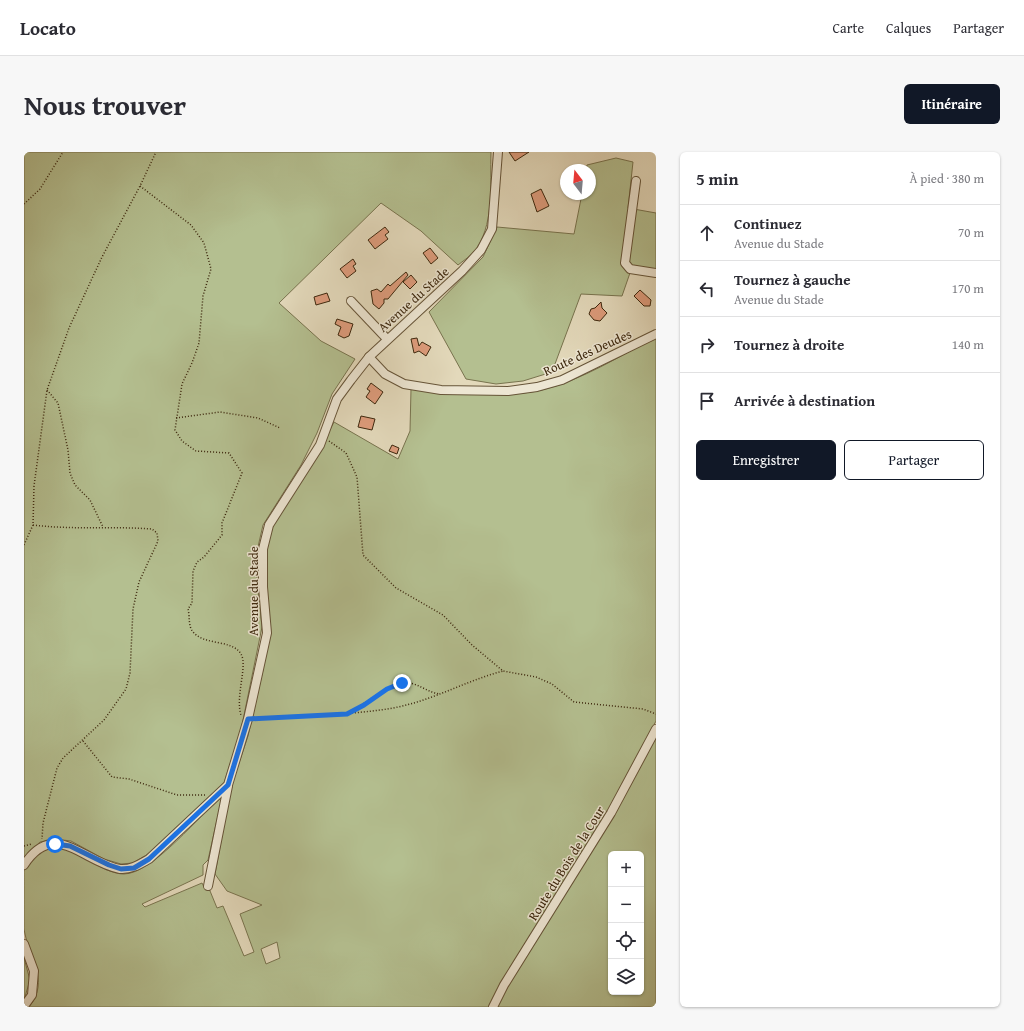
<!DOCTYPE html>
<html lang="fr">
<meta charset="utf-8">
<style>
:root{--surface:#fff;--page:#f7f7f7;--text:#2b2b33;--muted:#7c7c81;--line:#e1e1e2;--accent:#111827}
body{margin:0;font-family:"Gentium Book Plus",serif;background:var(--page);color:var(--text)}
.controls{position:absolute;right:12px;bottom:12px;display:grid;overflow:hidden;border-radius:6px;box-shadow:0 1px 3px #0004}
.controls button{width:36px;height:36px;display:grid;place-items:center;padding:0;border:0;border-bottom:1px solid var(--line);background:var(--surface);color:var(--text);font:20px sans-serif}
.compass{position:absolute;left:536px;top:12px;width:36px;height:36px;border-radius:50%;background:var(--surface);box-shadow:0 1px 3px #0004;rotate:344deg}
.stop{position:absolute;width:12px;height:12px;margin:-9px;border:3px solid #1a73e8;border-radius:50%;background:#fff}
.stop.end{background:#1a73e8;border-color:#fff;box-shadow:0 1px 4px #0008}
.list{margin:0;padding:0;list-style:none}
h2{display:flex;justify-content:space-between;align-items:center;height:52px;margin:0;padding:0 16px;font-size:17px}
h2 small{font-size:13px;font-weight:400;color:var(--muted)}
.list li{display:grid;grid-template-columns:26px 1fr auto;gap:12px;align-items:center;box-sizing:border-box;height:56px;padding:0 16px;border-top:1px solid var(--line)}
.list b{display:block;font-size:15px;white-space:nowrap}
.list p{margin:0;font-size:13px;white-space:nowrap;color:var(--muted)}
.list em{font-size:13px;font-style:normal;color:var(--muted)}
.actions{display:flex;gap:8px;padding:12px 16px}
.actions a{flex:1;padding:9px 0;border:1px solid var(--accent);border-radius:6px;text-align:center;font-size:14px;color:var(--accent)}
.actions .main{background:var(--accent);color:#fff}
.icon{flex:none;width:22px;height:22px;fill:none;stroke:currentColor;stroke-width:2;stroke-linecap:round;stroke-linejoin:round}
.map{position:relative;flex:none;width:632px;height:855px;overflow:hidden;border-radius:6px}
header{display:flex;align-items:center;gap:24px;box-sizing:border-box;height:56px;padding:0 20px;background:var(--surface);border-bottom:1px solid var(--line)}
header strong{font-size:19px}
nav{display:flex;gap:22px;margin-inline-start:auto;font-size:14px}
.intro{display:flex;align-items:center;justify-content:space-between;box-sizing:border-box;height:96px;padding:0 24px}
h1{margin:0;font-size:28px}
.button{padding:10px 18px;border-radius:6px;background:var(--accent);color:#fff;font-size:14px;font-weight:700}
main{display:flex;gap:24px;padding:0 24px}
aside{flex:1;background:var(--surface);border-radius:6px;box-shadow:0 1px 3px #0004}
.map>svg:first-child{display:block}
.green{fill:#b4bf90;stroke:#78734e;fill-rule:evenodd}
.building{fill:#de9c7c;stroke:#3c270d}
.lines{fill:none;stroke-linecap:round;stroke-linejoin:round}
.minor-casing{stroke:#665438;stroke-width:10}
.path{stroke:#3c270d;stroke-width:1.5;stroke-dasharray:1 2;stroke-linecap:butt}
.minor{stroke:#ede6d3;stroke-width:8}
.route{stroke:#1a73e8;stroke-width:5}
.labels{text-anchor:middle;stroke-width:3;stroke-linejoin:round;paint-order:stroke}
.street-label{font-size:13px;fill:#3c270d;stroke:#ede6d3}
</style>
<header>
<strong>Locato</strong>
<nav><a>Carte</a><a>Calques</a><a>Partager</a></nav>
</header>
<div class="intro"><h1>Nous trouver</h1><a class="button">Itinéraire</a></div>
<main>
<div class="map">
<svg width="632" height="855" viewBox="0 0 632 855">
<rect width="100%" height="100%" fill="#e3d9bb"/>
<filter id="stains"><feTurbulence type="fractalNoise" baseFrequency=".005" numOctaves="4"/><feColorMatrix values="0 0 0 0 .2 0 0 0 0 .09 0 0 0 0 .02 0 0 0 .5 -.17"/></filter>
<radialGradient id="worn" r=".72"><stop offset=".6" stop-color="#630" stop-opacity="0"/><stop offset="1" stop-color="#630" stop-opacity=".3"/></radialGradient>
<g class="green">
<path d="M0 0H467C466 32 471 75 449 101 445 105 439 109 434 113L397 79 357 51 255 151 297 189 331 207 308 242 293 281 277 313 239 373 233 399V429L238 475 217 578 200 631 124 702 109 711 97 712 80 707 47 689 31 687 16 690 0 705Z"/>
<polygon points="592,6 609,10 604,56 632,61 632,123 607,118 598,144 557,142 528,220 499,229 472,232 442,227 405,160 459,105 473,75 550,82 558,42 566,42 566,18 562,18 563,13"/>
<path d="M632 185V569L582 663 476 833 465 855H5C27 828 4 804 0 777 0 771 0 724 0 719 1 716 6 710 8 707 37 674 70 722 100 722 128 722 178 662 199 641L184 708 179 713V723L118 752 121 755 178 731 180 735 184 734 193 756 199 754 220 804 230 800 216 762 238 753 203 739 191 722 207 635 224 584 239 518 243 397 249 374 297 295 310 270 374 307 386 279 387 237C429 239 478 247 518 238 558 228 596 204 632 185ZM253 790 256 806 242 812 237 797Z"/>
<path d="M632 581V855H472ZM587 702H617V840H587Z"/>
<polygon points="0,806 6,828 0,848"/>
</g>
<g class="building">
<polygon points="485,0 505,0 491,9"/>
<polygon points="517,37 525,54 513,60 507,42"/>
<polygon points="361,75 365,80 361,83 364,87 351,97 344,88"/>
<polygon points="406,96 414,106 407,112 399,101"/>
<polygon points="329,107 332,112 329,114 332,119 323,126 316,117"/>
<polygon points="382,120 384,123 364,147 360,147 360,151 355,157 349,152 347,139 353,137 357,140 364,132 366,134"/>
<polygon points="387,123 393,130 386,137 379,130"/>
<polygon points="616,138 627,148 626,154 620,154 610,144"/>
<polygon points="303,141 306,149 292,153 290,145"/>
<polygon points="577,150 578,156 583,161 576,169 570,168 565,162 567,157 571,156"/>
<polygon points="313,167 329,172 325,184 320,186 314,183 317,175 311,172"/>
<polygon points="393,186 395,194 398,190 407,195 402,204 395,199 390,201 387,187"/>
<polygon points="347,231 359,240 351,252 342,245 346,239 343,237"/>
<polygon points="337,264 351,267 348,278 334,275"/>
<polygon points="368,293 375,296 373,302 365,299"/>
</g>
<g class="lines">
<defs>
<g id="minor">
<polyline points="612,29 601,111 606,117 632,121"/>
<polyline points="327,149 363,187"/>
<polyline points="345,205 361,222 380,232 417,238 484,239 513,235 538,228 632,182"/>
<path d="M0 713C31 666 60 711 96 717 107 718 116 712 125 707L204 633 224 567 243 481 239 435V397L245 373 296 293 313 247 327 228 345 205 438 119 457 98 468 77 474 0"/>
<polyline points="184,734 204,634"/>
<polyline points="0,792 10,819 8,843 0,854"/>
<polyline points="469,855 480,833 587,661 632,577"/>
</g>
</defs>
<use href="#minor" class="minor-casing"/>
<g class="path">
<path d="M116 34 167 73 180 91 187 117 179 144 175 191 168 211 158 232 151 278 158 289 172 299 205 301 218 321 198 371V383L180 405 173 410 169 419 168 451 164 457C166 465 164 474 169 480 181 494 208 487 217 502 224 514 211 544 217 563"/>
<polyline points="0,52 16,37 39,0"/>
<polyline points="23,238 34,251 44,298 46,321 51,333 66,348 79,375"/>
<polyline points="152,266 196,260 234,266 256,276"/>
<polyline points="305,289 322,301 333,325 339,403 372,436 419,463 448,493 479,519 512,525 528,532 550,550 619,557 632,562"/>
<path d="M9 373C48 378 88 374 128 377L133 381 134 389 115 430 109 457 106 521 102 537 80 568 39 606 33 616 19 671 18 687"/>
<polyline points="0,393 9,373 10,334 23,238 45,176 78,105 116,34 132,0"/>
<path d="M324 561C341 553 366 529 385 531 395 532 405 541 416 542"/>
<path d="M232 566C277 562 324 564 369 556 408 549 441 529 479 519"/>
<polyline points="59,589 88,625 105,627 153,643 181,643"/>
<polyline points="0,694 8,692"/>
</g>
<use href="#minor" class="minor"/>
</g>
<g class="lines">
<polyline class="route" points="31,692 46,694 85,713 97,717 110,716 125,707 204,633 224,567 323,562 340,553 363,537 378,531"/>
</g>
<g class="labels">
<g class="street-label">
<text transform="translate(389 147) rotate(-42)" y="5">Avenue du Stade</text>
<text transform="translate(563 200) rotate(-24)" y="5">Route des Deudes</text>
<text transform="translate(229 439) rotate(-90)" y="5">Avenue du Stade</text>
<text transform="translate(542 711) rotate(-58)" y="5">Route du Bois de la Cour</text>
</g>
</g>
<rect width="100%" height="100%" filter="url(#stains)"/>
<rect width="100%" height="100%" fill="url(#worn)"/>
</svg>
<div class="controls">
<button>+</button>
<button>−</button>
<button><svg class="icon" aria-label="locate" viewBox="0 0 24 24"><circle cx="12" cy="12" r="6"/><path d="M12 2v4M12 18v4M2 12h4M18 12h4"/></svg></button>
<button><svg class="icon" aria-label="layers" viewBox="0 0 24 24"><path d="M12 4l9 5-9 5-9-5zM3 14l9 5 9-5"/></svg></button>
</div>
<svg class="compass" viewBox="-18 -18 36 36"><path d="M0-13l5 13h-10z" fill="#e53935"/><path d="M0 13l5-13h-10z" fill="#7c7c81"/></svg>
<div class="stop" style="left:31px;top:692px"></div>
<div class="stop end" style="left:378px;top:531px"></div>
</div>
<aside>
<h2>5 min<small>À pied · 380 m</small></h2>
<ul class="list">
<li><svg class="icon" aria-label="ahead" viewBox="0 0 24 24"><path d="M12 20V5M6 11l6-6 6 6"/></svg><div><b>Continuez</b><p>Avenue du Stade</p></div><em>70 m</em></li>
<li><svg class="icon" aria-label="left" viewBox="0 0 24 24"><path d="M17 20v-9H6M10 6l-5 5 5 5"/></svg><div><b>Tournez à gauche</b><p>Avenue du Stade</p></div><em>170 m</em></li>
<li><svg class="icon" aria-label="right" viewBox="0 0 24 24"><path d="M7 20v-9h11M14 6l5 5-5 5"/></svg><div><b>Tournez à droite</b></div><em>140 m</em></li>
<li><svg class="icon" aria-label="arrive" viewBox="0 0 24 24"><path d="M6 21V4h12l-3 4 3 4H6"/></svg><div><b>Arrivée à destination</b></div></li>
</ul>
<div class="actions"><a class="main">Enregistrer</a><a>Partager</a></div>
</aside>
</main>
